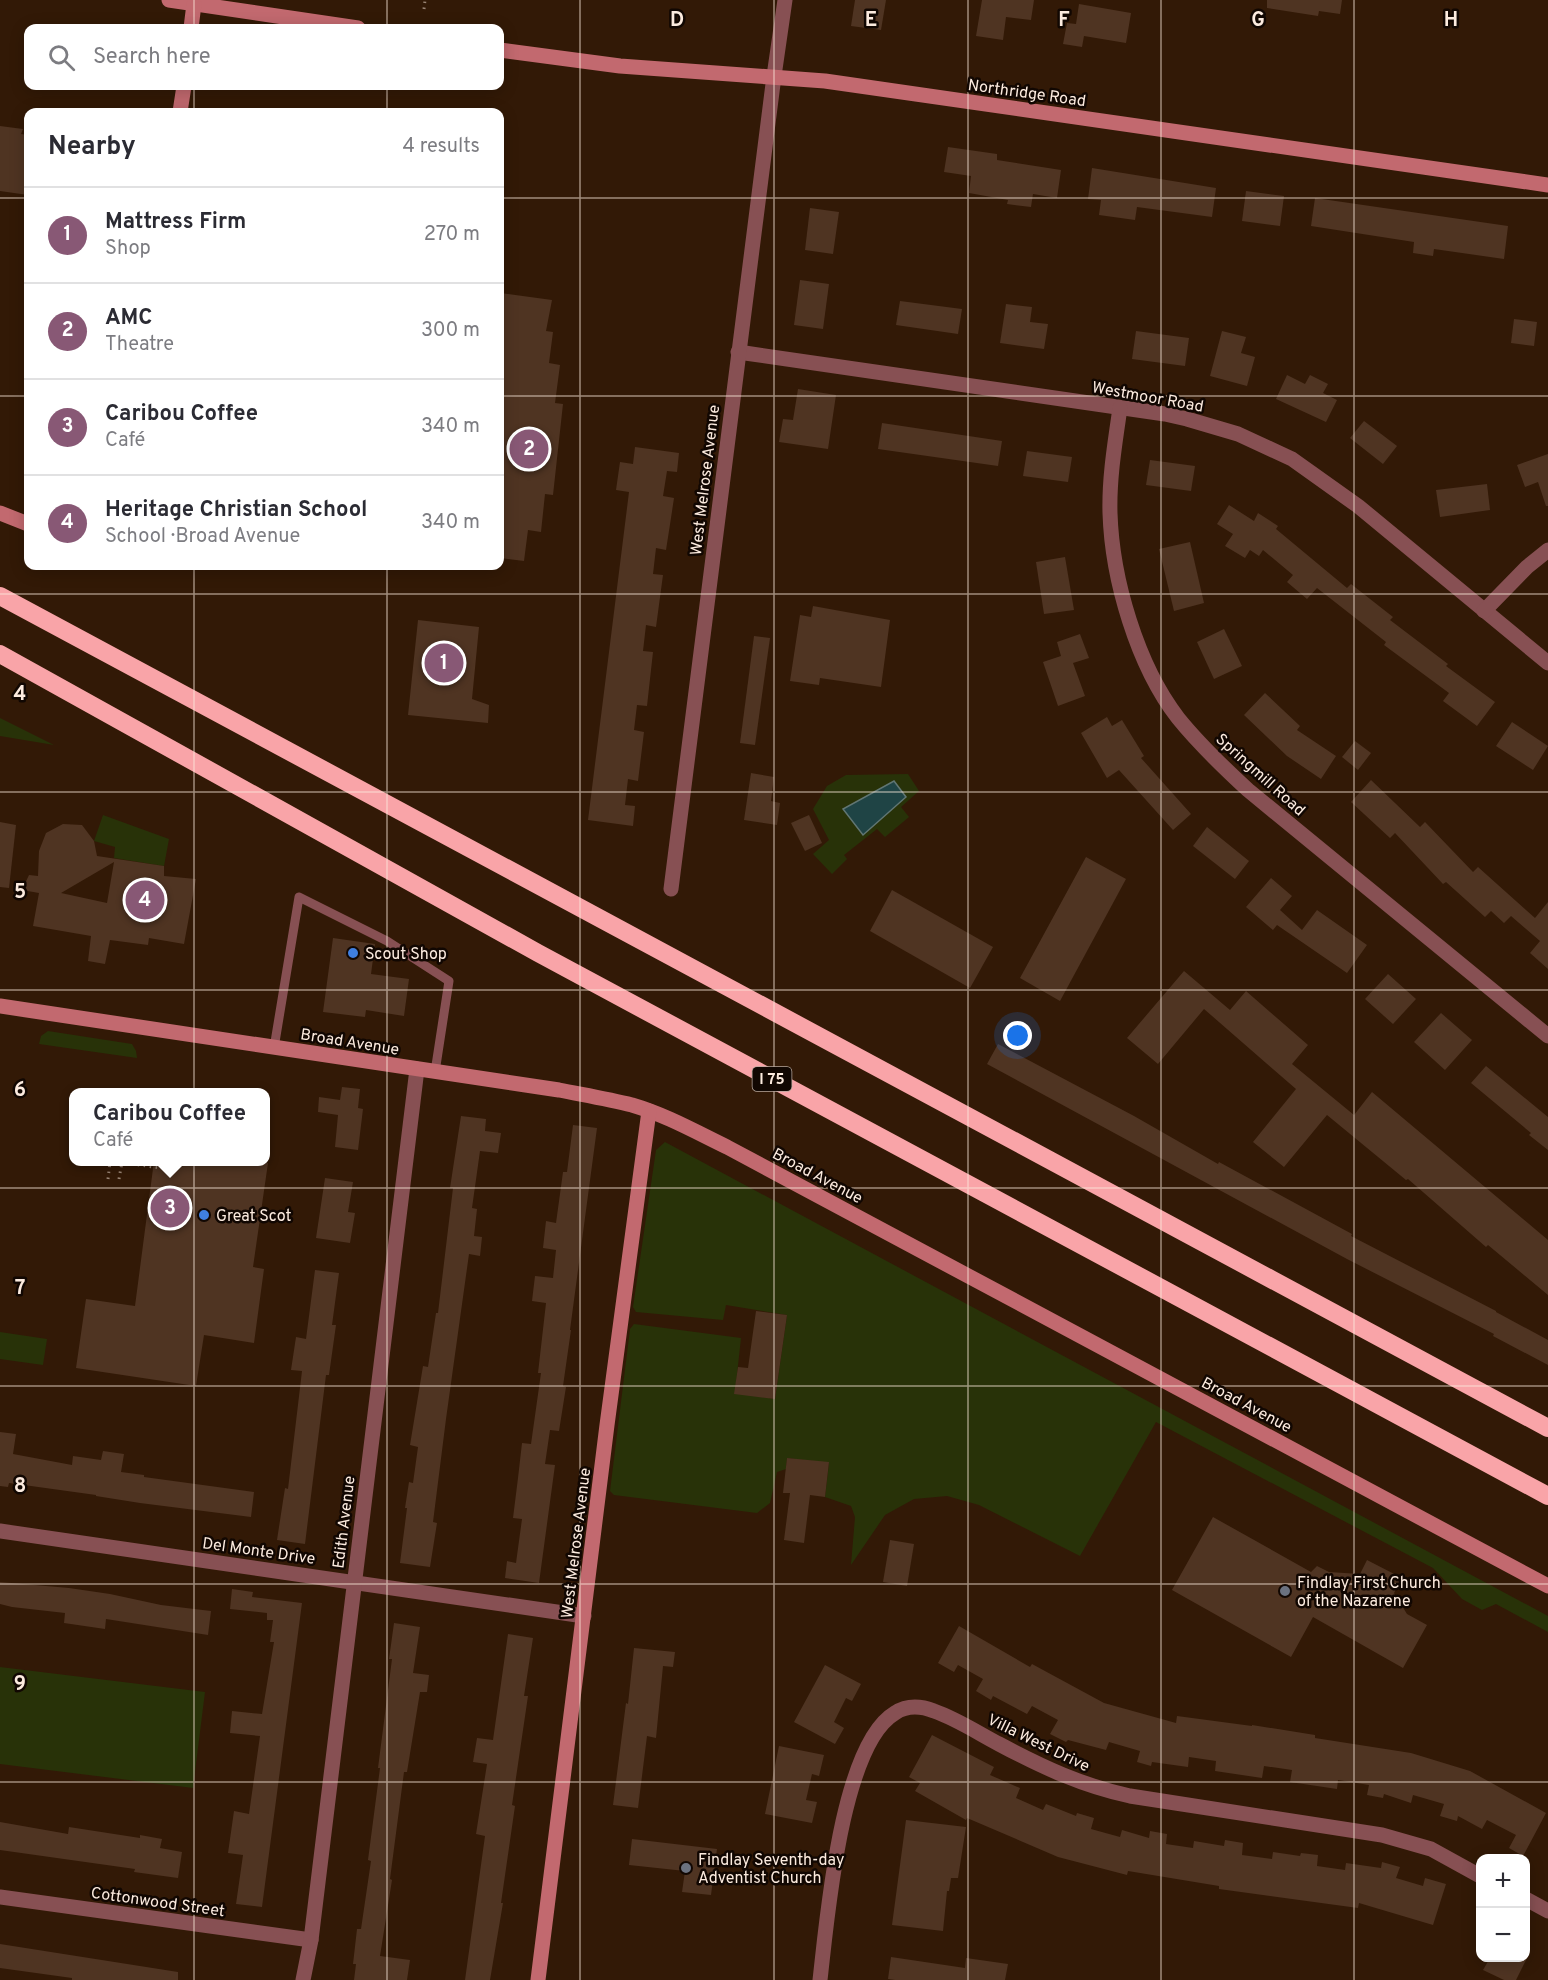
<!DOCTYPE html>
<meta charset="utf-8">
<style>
:root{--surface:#fff;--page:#f7f7f7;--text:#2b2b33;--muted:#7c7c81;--line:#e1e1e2;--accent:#885875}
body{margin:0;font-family:Overpass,sans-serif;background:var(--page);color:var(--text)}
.controls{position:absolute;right:18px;bottom:18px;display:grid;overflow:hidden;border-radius:12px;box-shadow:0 3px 15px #0003}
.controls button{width:54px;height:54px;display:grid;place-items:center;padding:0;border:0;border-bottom:2px solid var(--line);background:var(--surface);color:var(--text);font:30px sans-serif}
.you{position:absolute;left:1018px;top:1036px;width:21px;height:21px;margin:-15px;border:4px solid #fff;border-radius:50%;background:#1a73e8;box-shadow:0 0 0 9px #1a73e833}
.badge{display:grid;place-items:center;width:39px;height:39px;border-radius:50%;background:var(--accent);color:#fff;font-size:20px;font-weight:700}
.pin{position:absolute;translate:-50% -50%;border:3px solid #fff;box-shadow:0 2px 6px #0006}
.popup{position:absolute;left:69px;top:1088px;width:201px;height:78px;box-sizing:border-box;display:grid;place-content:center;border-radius:12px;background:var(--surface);filter:drop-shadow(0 2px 4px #0005);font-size:20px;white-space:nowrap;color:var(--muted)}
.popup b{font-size:22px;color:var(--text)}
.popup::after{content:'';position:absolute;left:50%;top:100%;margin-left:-12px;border:12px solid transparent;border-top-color:var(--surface)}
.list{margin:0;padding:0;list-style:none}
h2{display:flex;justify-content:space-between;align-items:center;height:78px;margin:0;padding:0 24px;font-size:26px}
h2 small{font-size:20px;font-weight:400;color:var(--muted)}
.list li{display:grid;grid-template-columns:39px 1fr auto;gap:18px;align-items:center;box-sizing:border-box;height:96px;padding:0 24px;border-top:2px solid var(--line)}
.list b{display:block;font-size:22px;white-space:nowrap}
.list p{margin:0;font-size:20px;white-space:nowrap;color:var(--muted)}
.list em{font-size:20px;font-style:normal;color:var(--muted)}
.icon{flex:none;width:33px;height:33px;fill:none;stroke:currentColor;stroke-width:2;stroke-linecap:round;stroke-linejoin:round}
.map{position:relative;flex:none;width:1548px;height:1980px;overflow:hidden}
.search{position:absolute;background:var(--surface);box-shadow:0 3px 15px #0003;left:24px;top:24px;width:480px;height:66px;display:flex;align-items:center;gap:15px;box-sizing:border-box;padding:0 21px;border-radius:12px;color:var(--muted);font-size:22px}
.panel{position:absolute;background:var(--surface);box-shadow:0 3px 15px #0003;left:24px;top:108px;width:480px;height:462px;border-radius:12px}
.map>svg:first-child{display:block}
.green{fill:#283208}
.water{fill:#1f4445;stroke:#617673;stroke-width:1.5}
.building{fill:#4f3422;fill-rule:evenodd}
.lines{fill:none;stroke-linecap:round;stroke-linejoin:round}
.path{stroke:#9a8575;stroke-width:3;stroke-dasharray:1.5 4.5;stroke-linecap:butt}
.lane{stroke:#875053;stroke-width:9}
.street{stroke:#875053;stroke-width:15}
.secondary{stroke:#c2696f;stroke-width:15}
.highway{stroke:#f9a4a8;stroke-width:18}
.grid{fill:none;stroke:#fcebdf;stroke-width:1.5;stroke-opacity:0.55}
.shop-dot{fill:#3f7fe0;stroke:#110702;stroke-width:2}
.worship-dot{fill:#6b7280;stroke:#110702;stroke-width:2}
.labels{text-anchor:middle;stroke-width:5;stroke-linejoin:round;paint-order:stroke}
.shield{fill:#110702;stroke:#b6a79d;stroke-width:1.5}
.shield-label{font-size:15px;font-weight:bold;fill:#fcebdf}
.street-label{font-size:16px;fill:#fcebdf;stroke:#110702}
.poi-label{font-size:16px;fill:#fcebdf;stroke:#110702;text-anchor:start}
.grid-label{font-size:20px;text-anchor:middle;font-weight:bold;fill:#fcebdf;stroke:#110702;stroke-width:5;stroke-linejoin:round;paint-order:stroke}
</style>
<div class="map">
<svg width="1548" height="1980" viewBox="0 0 1548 1980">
<rect width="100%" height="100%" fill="#321906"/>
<g class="green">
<polygon points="0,718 54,745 0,736"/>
<polygon points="908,774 919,791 901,807 909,817 885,837 877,829 844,855 847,859 832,874 813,854 829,840 813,809 827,786 846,775"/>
<polygon points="103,815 169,839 164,866 114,858 115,847 94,841"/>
<polygon points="48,1031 132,1044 136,1051 137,1058 39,1044 41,1036"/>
<polygon points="665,1142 1548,1616 1548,1632 1496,1604 1482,1610 1462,1599 1433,1568 1156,1422 1080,1556 979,1505 947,1496 914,1499 885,1515 851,1565 855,1517 851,1506 825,1497 829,1463 787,1458 786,1469 777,1472 770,1503 757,1513 614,1495 610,1491 630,1329 634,1324 741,1338 735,1393 775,1399 787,1315 726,1305 723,1320 636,1312 633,1307 656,1150"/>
<polygon points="0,1332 47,1339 43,1365 0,1359"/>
<polygon points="0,1667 205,1692 193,1788 0,1764"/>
</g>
<polygon class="water" points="894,781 906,797 863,835 843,809"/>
<g class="building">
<polygon points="855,0 886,0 881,30 851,26"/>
<polygon points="982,0 1034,0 1031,20 1006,17 1003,40 976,36"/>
<polygon points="1267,0 1342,0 1340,14 1319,11 1318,16 1267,8"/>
<polygon points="1079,4 1131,13 1126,43 1084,36 1082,47 1063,44 1067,23 1076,24"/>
<polygon points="0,126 23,129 21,134 28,135 28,195 0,191"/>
<polygon points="948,147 997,154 997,160 1061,170 1057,198 1033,194 1031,207 1007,204 1008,200 969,193 971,176 944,172"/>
<polygon points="1092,168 1216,188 1212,217 1137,207 1135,220 1099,215 1101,200 1088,199"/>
<polygon points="1246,191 1284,196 1280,226 1242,221"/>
<polygon points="1315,198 1508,226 1504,259 1434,249 1433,256 1413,253 1414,242 1311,226"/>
<polygon points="810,208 839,212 833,254 805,250"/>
<polygon points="800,280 829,284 823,329 794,325"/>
<polygon points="500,293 552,300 546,331 553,332 549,363 560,365 555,403 563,404 553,495 545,494 541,532 528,530 524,561 500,558"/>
<polygon points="900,301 962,309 958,334 896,325"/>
<polygon points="1006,304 1032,307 1030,322 1048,324 1044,349 1000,343"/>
<polygon points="1514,319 1537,322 1534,346 1511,343"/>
<polygon points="1136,331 1189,338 1185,366 1132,359"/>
<polygon points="1222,331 1246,337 1241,353 1255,357 1247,386 1210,376"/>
<polygon points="1287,375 1305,384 1310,375 1328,384 1323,393 1337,400 1326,422 1276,399"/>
<polygon points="798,389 836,395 828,449 779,442 783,419 793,420"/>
<polygon points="1364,421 1397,446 1383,464 1350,438"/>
<polygon points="882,423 1002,441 998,466 878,449"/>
<polygon points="635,447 679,453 677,472 667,471 663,496 674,498 671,518 666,550 656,548 653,574 663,575 656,627 646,625 643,651 653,652 647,706 637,705 634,730 644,732 638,781 628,779 625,805 635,806 633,826 588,820 629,492 616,490 620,462 633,464"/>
<polygon points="1027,451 1072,457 1068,482 1023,476"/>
<polygon points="1548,454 1548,506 1546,506 1538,482 1525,487 1517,465"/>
<polygon points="1150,460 1195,466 1191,491 1146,485"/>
<polygon points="1487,484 1490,510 1440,517 1436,490"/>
<polygon points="1229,505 1254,521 1258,513 1278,526 1276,529 1347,588 1351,584 1393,617 1390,620 1448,664 1446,666 1495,702 1477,726 1443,701 1449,693 1384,645 1386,642 1317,588 1307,599 1287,582 1293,575 1263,550 1259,556 1250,550 1245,558 1225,546 1233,534 1217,524"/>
<polygon points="1190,542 1204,603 1174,611 1159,549"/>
<polygon points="1065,557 1074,610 1044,614 1036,562"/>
<polygon points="813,606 890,620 881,687 820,678 819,685 790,681 800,615 811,617"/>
<polygon points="418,620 479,627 472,699 489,705 488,723 408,715"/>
<polygon points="1224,629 1242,666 1214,679 1197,642"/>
<polygon points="1080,634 1089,658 1073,663 1085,696 1058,706 1043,662 1061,656 1057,642"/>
<polygon points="754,636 770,638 755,745 740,743"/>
<polygon points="1265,693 1300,726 1297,730 1336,756 1321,779 1287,756 1244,715"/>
<polygon points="1107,717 1112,726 1122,720 1144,756 1141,758 1191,814 1173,830 1119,770 1107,778 1081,733"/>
<polygon points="1512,722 1548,746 1533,770 1496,746"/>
<polygon points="1355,741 1371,753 1358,770 1342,757"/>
<polygon points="751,773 774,777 771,801 780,803 777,825 744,820"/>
<polygon points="1371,780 1420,827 1425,822 1473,872 1478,867 1535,918 1548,902 1548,969 1530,953 1540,941 1511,916 1504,923 1491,911 1485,917 1446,882 1443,884 1395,833 1390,838 1351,802"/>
<polygon points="809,815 822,843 805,851 791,823"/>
<polygon points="0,822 16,825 9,888 0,887"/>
<path d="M63 824 82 825 94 841 97 856 164 866V876L196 879 184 944 149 938 148 945 110 940 105 964 88 961 91 936 33 926 39 893 22 890 29 875 38 876 39 851 46 833ZM114 862 107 903 61 893Z"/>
<polygon points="1207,827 1249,861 1235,879 1193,846"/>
<polygon points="1086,857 1126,879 1060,1001 1020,978"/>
<polygon points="1271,878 1292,896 1280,910 1302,930 1317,910 1367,945 1347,973 1277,925 1273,930 1246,907"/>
<polygon points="892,890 993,947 970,988 870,931"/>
<polygon points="333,938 375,944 371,974 409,979 404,1016 366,1010 365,1017 323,1012"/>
<polygon points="1184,971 1230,1010 1246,991 1308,1045 1292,1064 1354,1115 1372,1092 1548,1240 1548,1295 1488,1245 1486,1247 1408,1179 1406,1180 1327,1115 1284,1167 1253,1142 1296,1089 1204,1009 1158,1064 1127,1038"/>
<polygon points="1388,974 1416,999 1393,1024 1365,999"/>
<polygon points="1441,1013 1472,1040 1445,1070 1414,1042"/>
<polygon points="998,1044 1134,1116 1218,1164 1219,1162 1352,1234 1351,1236 1496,1311 1496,1312 1548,1340 1548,1365 1493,1336 1494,1334 1347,1259 987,1064"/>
<polygon points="1486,1066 1548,1117 1548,1150 1529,1135 1531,1133 1471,1083"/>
<polygon points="342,1087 360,1089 358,1108 363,1109 358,1150 335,1147 338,1115 318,1112 319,1097 340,1100"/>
<polygon points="461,1116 486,1119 485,1131 501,1133 498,1153 480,1151 472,1208 477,1209 474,1236 482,1237 480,1256 469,1254 446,1419 433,1522 437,1523 430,1567 400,1563 407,1508 405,1508 409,1482 413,1483 418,1447 410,1445 423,1366 428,1367 436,1313 438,1313 453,1188 450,1188"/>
<polygon points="573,1125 597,1128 570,1330 571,1330 563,1386 566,1387 559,1431 550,1430 545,1464 555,1465 539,1583 505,1578 507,1561 516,1563 522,1519 513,1518 518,1478 522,1443 531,1444 541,1373 538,1373 546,1303 532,1301 535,1276 553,1278 556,1250 543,1248 546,1221 556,1223 563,1172 567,1172"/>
<polygon points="154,1161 254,1161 268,1163 253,1267 264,1269 254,1343 204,1335 196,1386 76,1368 86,1299 135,1306"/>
<polygon points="325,1178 353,1182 348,1212 355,1213 350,1243 316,1238"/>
<polygon points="315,1270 339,1273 332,1325 336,1325 329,1375 326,1375 305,1544 277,1540 285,1488 288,1489 302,1371 291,1370 296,1337 306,1339"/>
<polygon points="756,1311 787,1315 775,1399 734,1394 738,1367 748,1368"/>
<polygon points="0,1432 16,1434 13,1454 72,1465 73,1456 101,1460 103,1451 124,1454 121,1472 144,1475 144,1477 254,1492 251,1517 140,1503 96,1496 96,1495 31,1486 9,1483 8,1487 0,1486"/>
<polygon points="787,1458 829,1462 825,1497 810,1495 804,1543 784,1540 790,1493 783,1493"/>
<polygon points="1213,1517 1311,1572 1317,1566 1329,1572 1360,1574 1367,1560 1402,1578 1394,1593 1407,1614 1427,1625 1403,1668 1313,1617 1291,1657 1172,1590"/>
<polygon points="890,1540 914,1544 907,1586 883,1582"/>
<polygon points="0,1582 69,1588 110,1594 161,1605 211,1611 208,1635 106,1619 105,1629 64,1623 65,1613 12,1607 0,1604"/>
<polygon points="232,1589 253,1592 252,1597 302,1603 262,1907 236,1904 243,1855 228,1853 234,1811 249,1814 260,1736 230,1733 232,1711 262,1714 274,1642 270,1642 273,1620 267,1620 267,1613 230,1609"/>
<polygon points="394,1623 420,1627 413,1673 429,1675 427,1692 420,1692 407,1772 404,1772 390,1879 392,1880 380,1956 410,1960 407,1980 354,1980 356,1964 353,1964 357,1929 361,1929 371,1861 368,1860 380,1768 378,1768 392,1659 389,1659"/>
<polygon points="959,1626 1030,1667 1032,1664 1104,1703 1176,1723 1177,1716 1252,1726 1252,1725 1315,1735 1315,1738 1411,1753 1470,1771 1546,1813 1523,1856 1509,1848 1516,1835 1487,1820 1482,1829 1458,1816 1457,1821 1440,1816 1444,1804 1413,1795 1411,1803 1384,1794 1383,1798 1367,1795 1369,1785 1338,1780 1337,1789 1290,1782 1292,1770 1264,1766 1262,1778 1215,1771 1216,1761 1189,1757 1188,1767 1152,1762 1151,1766 1137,1762 1140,1751 1109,1742 1106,1750 1068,1740 1066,1742 1050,1734 1058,1720 1032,1706 1027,1714 993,1696 991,1700 976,1691 983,1679 958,1665 954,1672 938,1663"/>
<polygon points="508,1634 533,1638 524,1696 528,1696 512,1805 515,1806 501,1903 503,1903 490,1980 465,1980 485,1836 476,1834 487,1764 473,1762 477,1738 493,1740"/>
<polygon points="634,1648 675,1652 673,1667 663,1666 656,1738 647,1736 638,1808 613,1805 626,1703 628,1704"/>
<polygon points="825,1665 861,1684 852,1701 846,1698 834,1722 844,1728 835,1744 794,1722"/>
<polygon points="932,1735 994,1767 990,1775 1020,1788 1016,1798 1043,1810 1046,1804 1076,1816 1077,1813 1094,1818 1091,1829 1120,1837 1122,1830 1149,1838 1150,1831 1167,1834 1166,1844 1193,1848 1194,1841 1224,1846 1225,1840 1243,1843 1242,1855 1272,1859 1273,1852 1300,1856 1301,1853 1318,1855 1317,1866 1345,1870 1346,1863 1381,1868 1382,1862 1400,1867 1396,1878 1423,1886 1425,1878 1446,1884 1433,1925 1359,1903 1358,1908 1219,1889 1219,1886 1128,1871 1127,1875 1058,1857 967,1818 966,1820 915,1791 920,1783 909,1777"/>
<polygon points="779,1746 824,1755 819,1776 812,1774 806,1800 817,1802 812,1823 765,1814"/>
<polygon points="906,1820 966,1827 958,1878 951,1878 949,1891 947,1891 943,1931 892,1925"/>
<polygon points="0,1822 68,1834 69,1827 140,1838 140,1835 162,1839 160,1848 182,1852 178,1878 134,1872 135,1869 0,1850"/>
<polygon points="632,1839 717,1849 711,1895 682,1892 685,1871 629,1865"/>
<polygon points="0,1944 178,1972 178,1980 72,1980 72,1978 0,1968"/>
<polygon points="891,1957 965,1968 966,1958 1008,1964 1005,1980 895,1980 888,1979"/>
<polygon points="1490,1958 1527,1958 1516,1980 1504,1980 1483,1970"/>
</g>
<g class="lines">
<g class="path">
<polyline points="424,9 425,0"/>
<polyline points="120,1162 160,1168"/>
<polyline points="108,1179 110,1162"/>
<polyline points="119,1179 122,1162"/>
</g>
<polyline class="lane" points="274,1048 299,897 387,941 449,981 435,1072"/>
<g class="street">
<polyline points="738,352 1165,414 1187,419 1238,434 1292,459 1358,506 1548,663"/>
<path d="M1120 408C1115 443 1109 478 1110 513 1112 579 1137 665 1178 718 1199 744 1223 767 1248 790L1548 1036"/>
<polyline points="1484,611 1527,567 1548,550"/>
<polyline points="671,889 774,76 785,0"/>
<polyline points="0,1531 584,1616"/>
<polyline points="0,1897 311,1940"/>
<polyline points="1526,1899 1548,1911"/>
<polyline points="303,1980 311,1940 417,1069"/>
<path d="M820 1980C827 1920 841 1745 895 1713 907 1705 921 1706 934 1711 957 1719 978 1733 999 1744 1042 1767 1083 1786 1130 1796L1382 1835 1431 1849 1480 1876"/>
</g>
<g class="secondary">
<polyline points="169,0 358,28"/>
<polyline points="191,28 194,4"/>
<polyline points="500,50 620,66 825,81 1548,185"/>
<polyline points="180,112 184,86"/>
<polyline points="0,513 28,524"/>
<path d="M0 1006 559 1090C584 1095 608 1099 632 1105 666 1115 696 1132 727 1147L1548 1586"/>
<polyline points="538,1980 607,1425 649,1111"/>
</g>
<g class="highway">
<polyline points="0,596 1548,1428"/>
<polyline points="0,654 538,953 1548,1496"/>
</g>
</g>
<path class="grid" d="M194 0V28M387 0V28M580 0V1980M774 0V1980M968 0V1980M1161 0V1980M1354 0V1980M194 86V112M387 86V112M0 198H28M500 198H1548M0 396H28M500 396H1548M194 566V1980M387 566V1980M0 594H1548M0 792H1548M0 990H1548M0 1188H1548M0 1386H1548M0 1584H1548M0 1782H1548"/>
<g class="shop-dot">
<circle cx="353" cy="953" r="6"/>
<circle cx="204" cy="1215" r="6"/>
</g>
<g class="worship-dot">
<circle cx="1285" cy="1591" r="6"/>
<circle cx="686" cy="1868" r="6"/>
</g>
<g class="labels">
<rect class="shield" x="752.5" y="1067" width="39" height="24" rx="4.5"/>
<g class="shield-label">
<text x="772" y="1084">I 75</text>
</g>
<g class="street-label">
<text transform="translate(1027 92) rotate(8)" y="6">Northridge Road</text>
<text transform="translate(1148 396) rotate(10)" y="6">Westmoor Road</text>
<text transform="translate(704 480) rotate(-83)" y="6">West Melrose Avenue</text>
<text transform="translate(1261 774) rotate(42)" y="6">Springmill Road</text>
<text transform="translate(350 1041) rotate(9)" y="6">Broad Avenue</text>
<text transform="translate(818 1175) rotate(28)" y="6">Broad Avenue</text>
<text transform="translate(1247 1404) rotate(28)" y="6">Broad Avenue</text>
<text transform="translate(343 1522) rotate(-83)" y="6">Edith Avenue</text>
<text transform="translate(575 1543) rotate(-83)" y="6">West Melrose Avenue</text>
<text transform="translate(259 1550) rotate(8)" y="6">Del Monte Drive</text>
<text transform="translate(1039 1742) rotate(26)" y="6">Villa West Drive</text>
<text transform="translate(158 1901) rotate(8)" y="6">Cottonwood Street</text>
</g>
<g class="poi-label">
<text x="365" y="959">Scout Shop</text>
<text x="216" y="1221">Great Scot</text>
<text x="1297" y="1588">Findlay First Church<tspan x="1297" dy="18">of the Nazarene</tspan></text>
<text x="698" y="1865">Findlay Seventh-day<tspan x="698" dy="18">Adventist Church</tspan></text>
</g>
</g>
<g class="grid-label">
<text x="677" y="26">D</text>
<text x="871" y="26">E</text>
<text x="1064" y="26">F</text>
<text x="1258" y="26">G</text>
<text x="1451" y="26">H</text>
<text x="20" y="700">4</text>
<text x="20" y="898">5</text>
<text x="20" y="1096">6</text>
<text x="20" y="1294">7</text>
<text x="20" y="1492">8</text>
<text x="20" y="1690">9</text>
</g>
</svg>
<div class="controls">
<button>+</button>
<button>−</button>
</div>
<div class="you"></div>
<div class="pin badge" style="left:444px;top:663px">1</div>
<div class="pin badge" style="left:529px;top:449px">2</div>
<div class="pin badge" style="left:170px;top:1208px">3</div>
<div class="popup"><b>Caribou Coffee</b>Café</div>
<div class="pin badge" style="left:145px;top:900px">4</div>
<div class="search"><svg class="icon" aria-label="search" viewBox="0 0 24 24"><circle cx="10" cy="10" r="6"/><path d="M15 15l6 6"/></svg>Search here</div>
<section class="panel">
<h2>Nearby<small>4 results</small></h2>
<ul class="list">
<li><span class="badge">1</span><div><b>Mattress Firm</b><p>Shop</p></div><em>270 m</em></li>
<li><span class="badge">2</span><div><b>AMC</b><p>Theatre</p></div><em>300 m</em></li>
<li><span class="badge">3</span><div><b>Caribou Coffee</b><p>Café</p></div><em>340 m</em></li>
<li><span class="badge">4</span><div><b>Heritage Christian School</b><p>School · Broad Avenue</p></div><em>340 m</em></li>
</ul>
</section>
</div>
